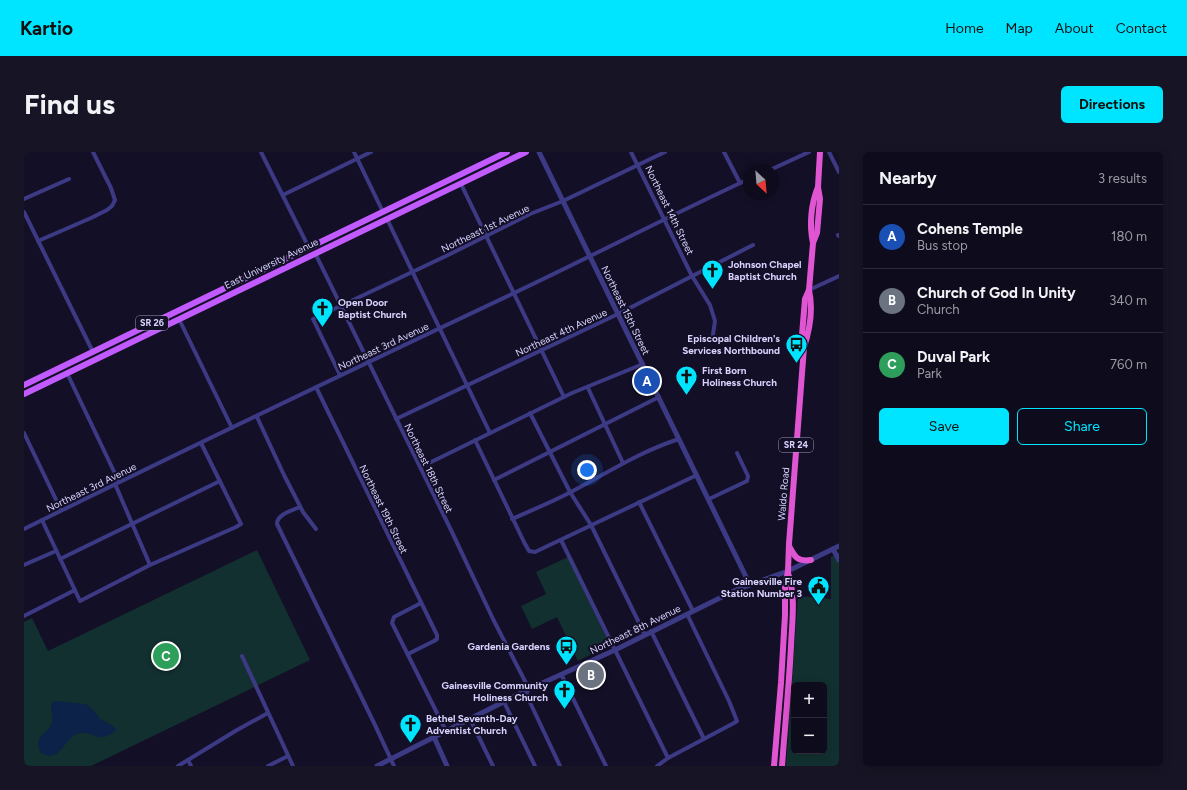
<!DOCTYPE html>
<meta charset="utf-8">
<style>
:root{--surface:#0e0b1c;--page:#171425;--text:#f1f3f6;--muted:#9b9ba3;--line:#2e2b3b;--accent:#00e5ff}
body{margin:0;font-family:Figtree,sans-serif;background:var(--page);color:var(--text)}
.controls{position:absolute;right:12px;bottom:12px;display:grid;overflow:hidden;border-radius:6px;box-shadow:0 2px 10px #0003}
.controls button{width:36px;height:36px;display:grid;place-items:center;padding:0;border:0;border-bottom:1px solid var(--line);background:var(--surface);color:var(--text);font:20px sans-serif}
.compass{position:absolute;left:719px;top:12px;width:36px;height:36px;border-radius:50%;background:var(--surface);box-shadow:0 2px 10px #0003;rotate:154deg}
.you{position:absolute;left:563px;top:318px;width:14px;height:14px;margin:-10px;border:3px solid #fff;border-radius:50%;background:#1a73e8;box-shadow:0 0 0 6px #1a73e833}
.badge{display:grid;place-items:center;width:26px;height:26px;border-radius:50%;background:var(--accent);color:#fff;font-size:13px;font-weight:700}
.pin{position:absolute;translate:-50% -50%;border:2px solid #fff;box-shadow:0 1px 4px #0006}
.list{margin:0;padding:0;list-style:none}
h2{display:flex;justify-content:space-between;align-items:center;height:52px;margin:0;padding:0 16px;font-size:17px}
h2 small{font-size:13px;font-weight:400;color:var(--muted)}
.list li{display:grid;grid-template-columns:26px 1fr auto;gap:12px;align-items:center;box-sizing:border-box;height:64px;padding:0 16px;border-top:1px solid var(--line)}
.list b{display:block;font-size:15px;white-space:nowrap}
.list p{margin:0;font-size:13px;white-space:nowrap;color:var(--muted)}
.list em{font-size:13px;font-style:normal;color:var(--muted)}
.actions{display:flex;gap:8px;padding:12px 16px}
.actions a{flex:1;padding:9px 0;border:1px solid var(--accent);border-radius:6px;text-align:center;font-size:14px;color:var(--accent)}
.actions .main{background:var(--accent);color:#111}
.map{position:relative;flex:none;width:815px;height:614px;overflow:hidden;border-radius:6px}
header{display:flex;align-items:center;gap:24px;box-sizing:border-box;height:56px;padding:0 20px;background:var(--accent);color:#111}
header strong{font-size:19px}
nav{display:flex;gap:22px;margin-inline-start:auto;font-size:14px}
.intro{display:flex;align-items:center;justify-content:space-between;box-sizing:border-box;height:96px;padding:0 24px}
h1{margin:0;font-size:28px}
.button{padding:10px 18px;border-radius:6px;background:var(--accent);color:#111;font-size:14px;font-weight:700}
main{display:flex;gap:24px;padding:0 24px}
aside{flex:1;background:var(--surface);border-radius:6px;box-shadow:0 2px 10px #0003}
.map>svg:first-child{display:block}
.green{fill:#12302f;fill-rule:evenodd}
.water{fill:#0c2248}
.lines{fill:none;stroke-linecap:round;stroke-linejoin:round}
.minor{stroke:#3d3a85;stroke-width:4}
.tertiary{stroke:#3d3a85;stroke-width:5}
.primary{stroke:#c25bff;stroke-width:6}
.trunk{stroke:#e055d1;stroke-width:6}
.labels{text-anchor:middle;stroke-width:4;stroke-linejoin:round;paint-order:stroke}
.shield{fill:#130f26;stroke:#9e99be;stroke-width:1}
.shield-label{font-size:9px;font-weight:bold;fill:#d9d4ff}
.street-label{font-size:10px;fill:#d9d4ff;stroke:#130f26}
.poi-label{font-size:10px;font-weight:bold;fill:#d9d4ff;stroke:#130f26;text-anchor:start}
</style>
<header>
<strong>Kartio</strong>
<nav><a>Home</a><a>Map</a><a>About</a><a>Contact</a></nav>
</header>
<div class="intro"><h1>Find us</h1><a class="button">Directions</a></div>
<main>
<div class="map">
<svg width="815" height="614" viewBox="0 0 815 614">
<rect width="100%" height="100%" fill="#130f26"/>
<g class="green">
<polygon points="233,398 286,508 67,614 4,614 3,613 0,614 0,470 8,466 24,499"/>
<path d="M815 401V614H762L774 444 807 447V405ZM770 533H800V599H770Z"/>
<polygon points="544,405 586,493 554,509 533,465 508,477 497,454 522,442 512,420"/>
</g>
<path class="water" d="M31 549 61 552C68 555 72 563 78 568 83 571 88 573 92 577L91 579C74 594 68 576 53 582 39 588 36 613 16 600 9 582 23 584 28 571 30 564 25 556 28 550Z"/>
<g class="lines">
<g class="minor">
<polyline points="237,0 285,96"/>
<polyline points="330,0 359,60"/>
<polyline points="607,0 668,124 686,153 691,169 688,189"/>
<polyline points="700,0 716,31"/>
<polyline points="805,0 815,20"/>
<polyline points="746,18 785,0"/>
<polyline points="437,32 540,245"/>
<polyline points="259,43 347,0"/>
<polyline points="0,47 45,27"/>
<polyline points="0,60 69,200"/>
<polyline points="363,67 466,281"/>
<polyline points="814,83 815,84"/>
<polyline points="14,89 67,66 83,58 88,54 91,48 87,36 69,0"/>
<polyline points="291,101 427,378 469,467 503,533 503,544 536,614"/>
<polyline points="785,138 815,124"/>
<polyline points="155,167 208,276"/>
<polyline points="43,221 95,330"/>
<polyline points="316,223 289,167 422,104 506,62 539,49 641,0"/>
<polyline points="292,235 413,483 413,487 410,489 384,502"/>
<polyline points="564,236 599,311"/>
<polyline points="506,261 546,340 567,373 621,483"/>
<polyline points="233,265 260,323 279,360 292,377"/>
<polyline points="372,267 594,162 729,93"/>
<polyline points="0,281 37,358"/>
<polyline points="451,288 500,390 505,399 511,400 673,323"/>
<polyline points="397,315 548,241 619,212"/>
<polyline points="470,328 635,245"/>
<polyline points="91,332 126,413"/>
<polyline points="685,347 723,329 724,324 713,301"/>
<polyline points="615,350 669,459"/>
<path d="M276 355C269 358 253 362 253 372L351 573 370 614"/>
<path d="M488 367C508 358 528 350 547 340 583 321 617 299 655 287"/>
<polyline points="18,368 56,449 126,413 212,375 217,372 177,291"/>
<path d="M0 377C162 297 325 219 488 142 568 104 645 64 725 27"/>
<polyline points="537,388 644,606"/>
<polyline points="36,407 196,329"/>
<polyline points="0,413 32,399"/>
<polyline points="397,451 370,465 368,471 422,579"/>
<polyline points="0,464 51,438"/>
<polyline points="627,479 680,587"/>
<polyline points="218,504 269,614"/>
<polyline points="537,522 582,614"/>
<polyline points="480,550 511,614"/>
<polyline points="446,567 469,614"/>
<polyline points="164,608 167,614"/>
<polyline points="154,614 213,578 244,561"/>
<polyline points="244,614 264,604"/>
<polyline points="633,614 644,606 710,571 713,569 705,549 663,462"/>
</g>
<g class="tertiary">
<polyline points="515,0 726,433"/>
<polyline points="809,397 815,408"/>
<polyline points="410,585 423,614"/>
<polyline points="353,614 503,538 591,498 712,438 764,419 815,394"/>
</g>
<g class="primary">
<polyline points="0,233 483,0"/>
<polyline points="0,242 502,0"/>
</g>
<g class="trunk">
<path d="M789 91C785 73 787 52 794 35"/>
<polyline points="780,193 778,183 781,147 785,138 789,91 793,81 796,47 794,35 796,0"/>
<path d="M765 394C771 405 773 410 787 408"/>
<path d="M750 614 757 531 761 463V435L764 419 765 392 780 195C786 177 789 156 785 138"/>
<path d="M758 614C761 574 765 534 767 494 768 470 772 444 764 421"/>
</g>
</g>
<defs>
<symbol id="church-pin" viewBox="-11 -11 22 30"><path d="M0 17L-7.5 6A9.5 9.5 0 1 1 7.5 6Z" fill="#00e5ff" stroke="#130f26"/><path d="M-1.2-6h2.4v3.5h3.3v2.4h-3.3V6h-2.4V-.1h-3.3v-2.4h3.3Z" fill="#111"/></symbol>
<symbol id="bus-pin" viewBox="-11 -11 22 30"><path d="M0 17L-7.5 6A9.5 9.5 0 1 1 7.5 6Z" fill="#00e5ff" stroke="#130f26"/><path d="M-5-6H5V4H4V6H2V4H-2V6H-4V4H-5ZM-3.5-4V0h7V-4ZM-3.5 1.2v1.5H-2V1.2ZM2 1.2v1.5H3.5V1.2Z" fill="#111"/></symbol>
<symbol id="civic-pin" viewBox="-11 -11 22 30"><path d="M0 17L-7.5 6A9.5 9.5 0 1 1 7.5 6Z" fill="#00e5ff" stroke="#130f26"/><path d="M-.6-6.5H3V-4.5H.6V-3L4-1V1h2V6H-6V1h2V-1L-.6-3ZM-1.2 2.5V6h2.4V2.5Z" fill="#111"/></symbol>
</defs>
<g fill-rule="evenodd">
<use href="#church-pin" x="676" y="106" width="25" height="34"/>
<use href="#church-pin" x="286" y="144" width="25" height="34"/>
<use href="#bus-pin" x="760" y="180" width="25" height="34"/>
<use href="#church-pin" x="650" y="212" width="25" height="34"/>
<use href="#civic-pin" x="782" y="422" width="25" height="34"/>
<use href="#bus-pin" x="530" y="482" width="25" height="34"/>
<use href="#church-pin" x="528" y="526" width="25" height="34"/>
<use href="#church-pin" x="374" y="560" width="25" height="34"/>
</g>
<g class="labels">
<g class="shield">
<rect x="112" y="164" width="32" height="14" rx="3"/>
<rect x="755" y="286" width="34" height="14" rx="3"/>
</g>
<g class="shield-label">
<text x="128" y="174">SR 26</text>
<text x="772" y="296">SR 24</text>
</g>
<g class="street-label">
<text transform="translate(646 58) rotate(64)" y="4">Northeast 14th Street</text>
<text transform="translate(461 76) rotate(-26)" y="4">Northeast 1st Avenue</text>
<text transform="translate(247 111) rotate(-26)" y="4">East University Avenue</text>
<text transform="translate(602 158) rotate(64)" y="4">Northeast 15th Street</text>
<text transform="translate(537 180) rotate(-25)" y="4">Northeast 4th Avenue</text>
<text transform="translate(359 194) rotate(-25)" y="4">Northeast 3rd Avenue</text>
<text transform="translate(405 316) rotate(64)" y="4">Northeast 18th Street</text>
<text transform="translate(67 335) rotate(-26)" y="4">Northeast 3rd Avenue</text>
<text transform="translate(759 342) rotate(-85)" y="4">Waldo Road</text>
<text transform="translate(360 357) rotate(64)" y="4">Northeast 19th Street</text>
<text transform="translate(611 477) rotate(-26)" y="4">Northeast 8th Avenue</text>
</g>
<g class="poi-label">
<text x="704" y="116">Johnson Chapel<tspan x="704" dy="12">Baptist Church</tspan></text>
<text x="314" y="154">Open Door<tspan x="314" dy="12">Baptist Church</tspan></text>
<text x="756" y="190" text-anchor="end">Episcopal Children's<tspan x="756" dy="12">Services Northbound</tspan></text>
<text x="678" y="222">First Born<tspan x="678" dy="12">Holiness Church</tspan></text>
<text x="778" y="433" text-anchor="end">Gainesville Fire<tspan x="778" dy="12">Station Number 3</tspan></text>
<text x="526" y="498" text-anchor="end">Gardenia Gardens</text>
<text x="524" y="537" text-anchor="end">Gainesville Community<tspan x="524" dy="12">Holiness Church</tspan></text>
<text x="402" y="570">Bethel Seventh-Day<tspan x="402" dy="12">Adventist Church</tspan></text>
</g>
</g>
</svg>
<div class="controls">
<button>+</button>
<button>−</button>
</div>
<svg class="compass" viewBox="-18 -18 36 36"><path d="M0-13l5 13h-10z" fill="#e53935"/><path d="M0 13l5-13h-10z" fill="#9b9ba3"/></svg>
<div class="you"></div>
<div class="pin badge" style="left:623px;top:229px;background:#1a4fb4">A</div>
<div class="pin badge" style="left:567px;top:523px;background:#6b7280">B</div>
<div class="pin badge" style="left:142px;top:504px;background:#2e9e5b">C</div>
</div>
<aside>
<h2>Nearby<small>3 results</small></h2>
<ul class="list">
<li><span class="badge" style="background:#1a4fb4">A</span><div><b>Cohens Temple</b><p>Bus stop</p></div><em>180 m</em></li>
<li><span class="badge" style="background:#6b7280">B</span><div><b>Church of God In Unity</b><p>Church</p></div><em>340 m</em></li>
<li><span class="badge" style="background:#2e9e5b">C</span><div><b>Duval Park</b><p>Park</p></div><em>760 m</em></li>
</ul>
<div class="actions"><a class="main">Save</a><a>Share</a></div>
</aside>
</main>
